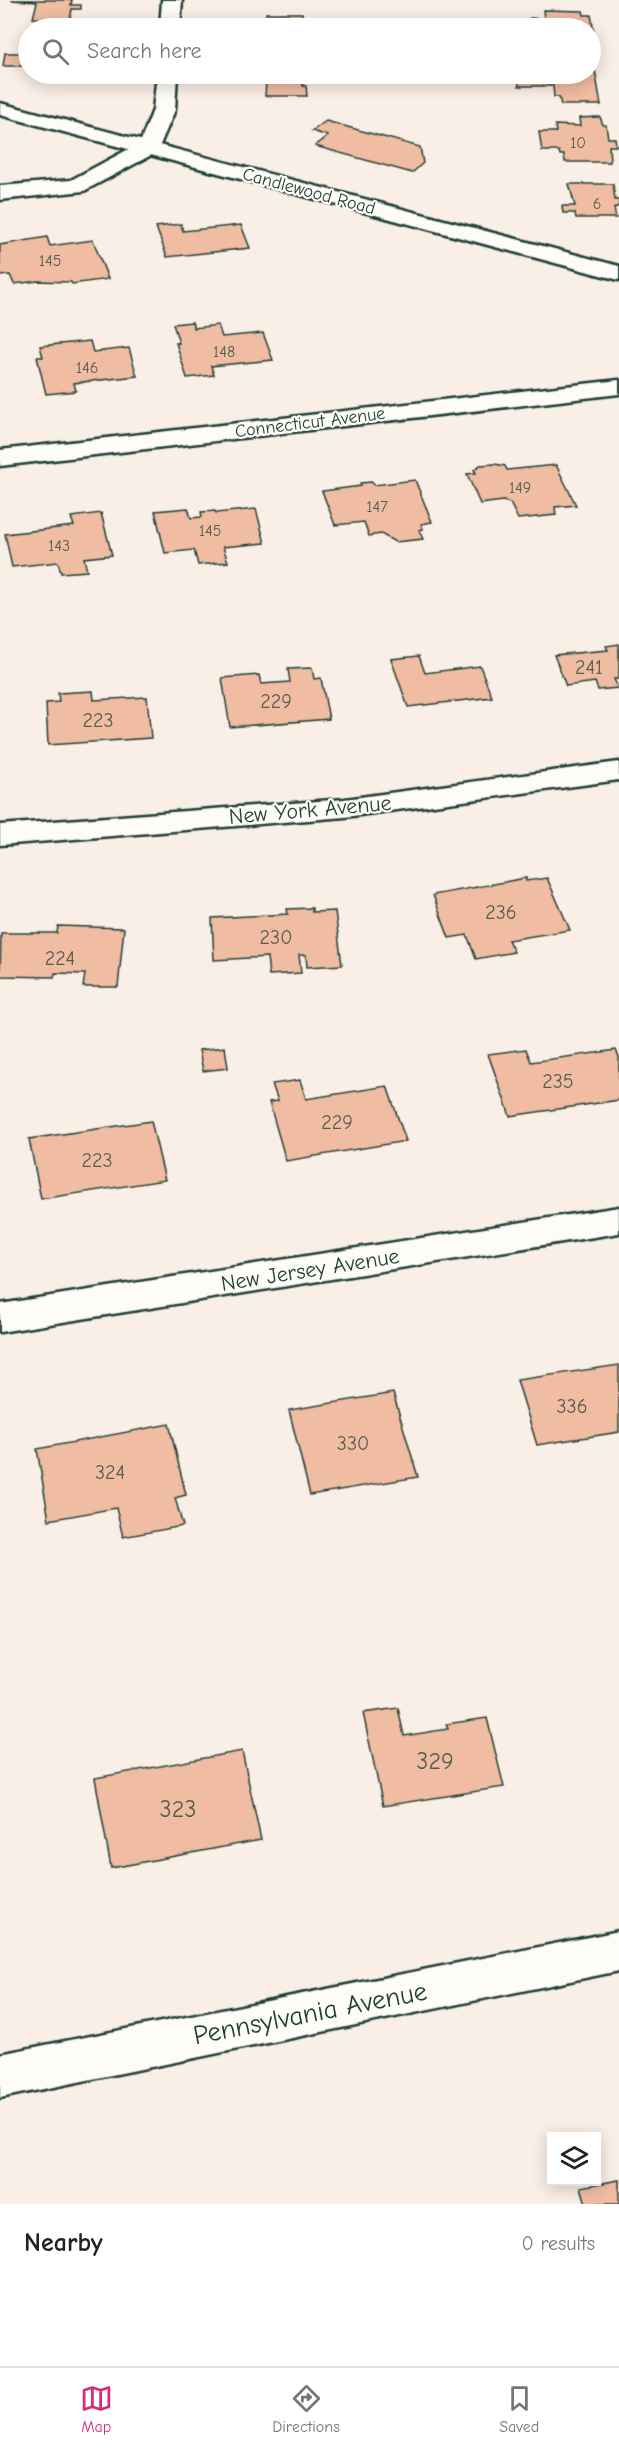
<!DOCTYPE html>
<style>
:root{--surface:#fff;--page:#f2f2f2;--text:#222;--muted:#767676;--line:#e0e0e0;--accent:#db2777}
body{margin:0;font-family:"Comic Neue",sans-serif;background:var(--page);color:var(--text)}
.controls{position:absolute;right:18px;bottom:18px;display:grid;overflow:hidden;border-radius:0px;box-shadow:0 3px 15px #0003}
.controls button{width:54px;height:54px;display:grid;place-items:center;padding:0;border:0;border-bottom:2px solid var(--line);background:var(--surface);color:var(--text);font:30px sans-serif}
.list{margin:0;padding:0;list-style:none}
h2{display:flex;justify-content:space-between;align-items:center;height:78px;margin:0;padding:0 24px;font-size:26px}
h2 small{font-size:20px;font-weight:400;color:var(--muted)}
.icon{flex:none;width:33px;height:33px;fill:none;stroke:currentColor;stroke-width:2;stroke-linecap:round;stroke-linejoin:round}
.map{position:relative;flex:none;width:619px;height:2204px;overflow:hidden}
.search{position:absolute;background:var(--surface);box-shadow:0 3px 15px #0003;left:18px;right:18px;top:18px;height:66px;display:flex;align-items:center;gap:15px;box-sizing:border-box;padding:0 21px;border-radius:33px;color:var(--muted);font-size:22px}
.sheet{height:162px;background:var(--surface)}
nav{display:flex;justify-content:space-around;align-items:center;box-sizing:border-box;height:84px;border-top:2px solid var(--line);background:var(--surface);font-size:16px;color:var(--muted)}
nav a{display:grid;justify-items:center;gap:3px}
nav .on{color:var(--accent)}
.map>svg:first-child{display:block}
.building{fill:#f0bca2;stroke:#1f3d34;stroke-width:1.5}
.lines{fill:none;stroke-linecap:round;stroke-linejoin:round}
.street-casing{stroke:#1f3d34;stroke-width:5}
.secondary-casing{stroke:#1f3d34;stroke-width:5}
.street{fill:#fdfcf7;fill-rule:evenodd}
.secondary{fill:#fdfcf7;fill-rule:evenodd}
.labels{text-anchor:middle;stroke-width:4.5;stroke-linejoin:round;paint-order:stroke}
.far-number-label{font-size:16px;fill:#535d50}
.far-street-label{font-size:18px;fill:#1f3d34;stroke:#fdfcf7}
.number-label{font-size:20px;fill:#535d50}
.street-label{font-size:22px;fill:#1f3d34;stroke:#fdfcf7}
.near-number-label{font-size:24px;fill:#535d50}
.near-street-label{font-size:27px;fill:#1f3d34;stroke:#fdfcf7}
</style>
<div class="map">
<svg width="619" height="2204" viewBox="0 0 619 2204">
<rect width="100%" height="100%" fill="#faefe6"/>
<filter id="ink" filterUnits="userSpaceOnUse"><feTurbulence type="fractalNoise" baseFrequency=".0167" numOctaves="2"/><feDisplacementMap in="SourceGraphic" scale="12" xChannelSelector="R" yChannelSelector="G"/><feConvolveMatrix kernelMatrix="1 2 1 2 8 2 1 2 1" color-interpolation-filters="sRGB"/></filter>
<g filter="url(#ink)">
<g class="building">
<polygon points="11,0 72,0 71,5 81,5 81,9 72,9 70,20 33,18 37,2"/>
<polygon points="543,10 583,11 584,15 591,15 596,44 591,45 591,52 590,28 523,28 523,24 529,24 530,18 544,19"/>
<polygon points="266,13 302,13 302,19 308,19 308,28 261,28 261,19 266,19"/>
<polygon points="25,38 28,38 28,66 3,66 5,53 22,53"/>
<polygon points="590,66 592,70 595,70 601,105 561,105 559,97 554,97 553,86 519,86 518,77 551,77 550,74 590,74"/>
<polygon points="268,74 321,74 322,78 302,78 303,86 306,86 307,96 265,96 266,82 257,82 257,76 268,76"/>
<polygon points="597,117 600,117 603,125 606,125 608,138 615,138 616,146 609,146 610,162 565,162 564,155 560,155 559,151 542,151 539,132 556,132 555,125 580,126 579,118"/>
<polygon points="326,121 420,147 423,163 412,173 315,146 328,136 312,131"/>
<polygon points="569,184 613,184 615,200 619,200 619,206 614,208 616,218 576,218 575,213 563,213 562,206 575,206"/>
<polygon points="181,224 183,231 241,225 250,248 167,257 156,227"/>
<polygon points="47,237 50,246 93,240 108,279 72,284 71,282 38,281 14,284 10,275 0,276 0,245"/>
<polygon points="192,322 194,328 218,325 222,337 263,333 273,360 211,366 214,375 187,378 176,343 179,343 173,324"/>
<polygon points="90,341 93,352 129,348 137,376 74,383 76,391 46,394 37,357 43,357 40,346"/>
<polygon points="495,464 505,466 507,470 556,465 576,505 555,507 556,515 518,519 510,503 503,501 480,504 467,474 476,473 474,470 480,465"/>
<polygon points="415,480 432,522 421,524 423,529 419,530 423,539 395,542 381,534 369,536 364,522 335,525 322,491 361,486 360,483 372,482 374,485"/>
<polygon points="188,508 191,518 202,517 201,512 215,511 216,513 256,509 265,543 223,547 228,562 198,565 194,550 165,553 155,511"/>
<polygon points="101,513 112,555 84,558 87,571 61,573 58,562 12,567 5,534 74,526 71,517"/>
<polygon points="619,644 619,679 614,679 618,688 598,690 595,682 566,686 554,655 608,650 606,646"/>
<polygon points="419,656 425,673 480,666 492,697 408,707 391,659"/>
<polygon points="312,668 314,679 321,678 329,719 230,727 222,678 259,675 261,684 290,682 288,669"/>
<polygon points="93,691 94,700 147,697 151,738 48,745 46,703 59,702 58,693"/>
<polygon points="526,878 526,881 547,878 570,930 508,940 514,952 476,959 467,935 449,938 433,895"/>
<polygon points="312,908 312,912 335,911 342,965 307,967 306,955 299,955 301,973 269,975 267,957 214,960 212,918 288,914 287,909"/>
<polygon points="58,926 124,928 118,987 83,987 85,974 55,973 54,977 0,976 1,933 57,933"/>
<polygon points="225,1047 228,1068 203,1071 199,1050"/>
<polygon points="526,1049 531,1062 616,1050 619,1057 619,1100 510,1116 488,1054"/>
<polygon points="300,1080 306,1099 387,1086 406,1141 286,1161 269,1102 278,1101 272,1084"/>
<polygon points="151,1121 165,1180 41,1199 29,1139"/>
<polygon points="619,1365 619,1432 537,1445 517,1380"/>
<polygon points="393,1393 418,1477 310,1495 289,1410"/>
<polygon points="169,1424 186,1495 175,1498 183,1526 123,1537 116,1508 49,1520 37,1449"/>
<polygon points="398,1708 404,1736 448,1729 446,1724 487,1718 504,1787 383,1806 363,1713"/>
<polygon points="242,1751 261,1840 111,1868 95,1778"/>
<polygon points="619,2180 619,2204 586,2204 581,2187"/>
</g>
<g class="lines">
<defs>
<g id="street">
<polygon points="162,0 182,0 180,28 160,28"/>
<polygon points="157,74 177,74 175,110 157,152 84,191 0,200 0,186 71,180 140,143 153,110"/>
<polygon points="619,380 619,394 0,466 0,450"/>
<polygon points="619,762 619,780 345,817 0,845 0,825 345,799"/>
<polygon points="619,1207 619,1233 0,1332 0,1304"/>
<polygon points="619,1931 619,1971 0,2098 0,2054"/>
</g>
<polygon id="secondary" points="0,103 619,266 619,280 0,115"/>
</defs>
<use href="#street" class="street-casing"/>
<use href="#secondary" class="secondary-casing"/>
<use href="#street" class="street"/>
<use href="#secondary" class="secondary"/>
</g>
</g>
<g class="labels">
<g class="far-number-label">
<text x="578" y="148">10</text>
<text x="597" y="209">6</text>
<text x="50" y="266">145</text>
<text x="224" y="357">148</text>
<text x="87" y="373">146</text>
<text x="520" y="493">149</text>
<text x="377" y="512">147</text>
<text x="210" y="536">145</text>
<text x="59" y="551">143</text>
</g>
<g class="far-street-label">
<text transform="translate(309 191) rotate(15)" y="6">Candlewood Road</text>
<text transform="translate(310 422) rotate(-7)" y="6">Connecticut Avenue</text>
</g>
<g class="number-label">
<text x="589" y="674">241</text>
<text x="276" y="708">229</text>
<text x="98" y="727">223</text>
<text x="501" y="919">236</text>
<text x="276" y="944">230</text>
<text x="60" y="965">224</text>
<text x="558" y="1088">235</text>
<text x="337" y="1129">229</text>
<text x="97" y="1167">223</text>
<text x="572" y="1413">336</text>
<text x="353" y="1450">330</text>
<text x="110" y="1479">324</text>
</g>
<g class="street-label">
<text transform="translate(310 809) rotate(-5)" y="8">New York Avenue</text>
<text transform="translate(310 1269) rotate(-9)" y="8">New Jersey Avenue</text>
</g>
<g class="near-number-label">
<text x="435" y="1769">329</text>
<text x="178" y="1817">323</text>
</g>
<g class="near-street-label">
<text transform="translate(310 2013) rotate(-11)" y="9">Pennsylvania Avenue</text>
</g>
</g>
</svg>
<div class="controls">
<button><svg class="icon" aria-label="layers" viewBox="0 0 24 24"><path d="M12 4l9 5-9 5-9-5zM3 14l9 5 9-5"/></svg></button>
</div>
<div class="search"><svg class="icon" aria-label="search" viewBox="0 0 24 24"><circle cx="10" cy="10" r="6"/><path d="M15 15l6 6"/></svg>Search here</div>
</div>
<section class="sheet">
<h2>Nearby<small>0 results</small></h2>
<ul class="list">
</ul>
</section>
<nav>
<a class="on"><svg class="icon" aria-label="map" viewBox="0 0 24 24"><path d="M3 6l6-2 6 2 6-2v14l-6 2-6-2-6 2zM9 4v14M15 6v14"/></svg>Map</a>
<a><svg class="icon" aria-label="directions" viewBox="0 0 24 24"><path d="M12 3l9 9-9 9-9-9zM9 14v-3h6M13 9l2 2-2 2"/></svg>Directions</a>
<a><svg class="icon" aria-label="saved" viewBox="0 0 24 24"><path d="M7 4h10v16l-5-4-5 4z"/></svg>Saved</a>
</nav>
